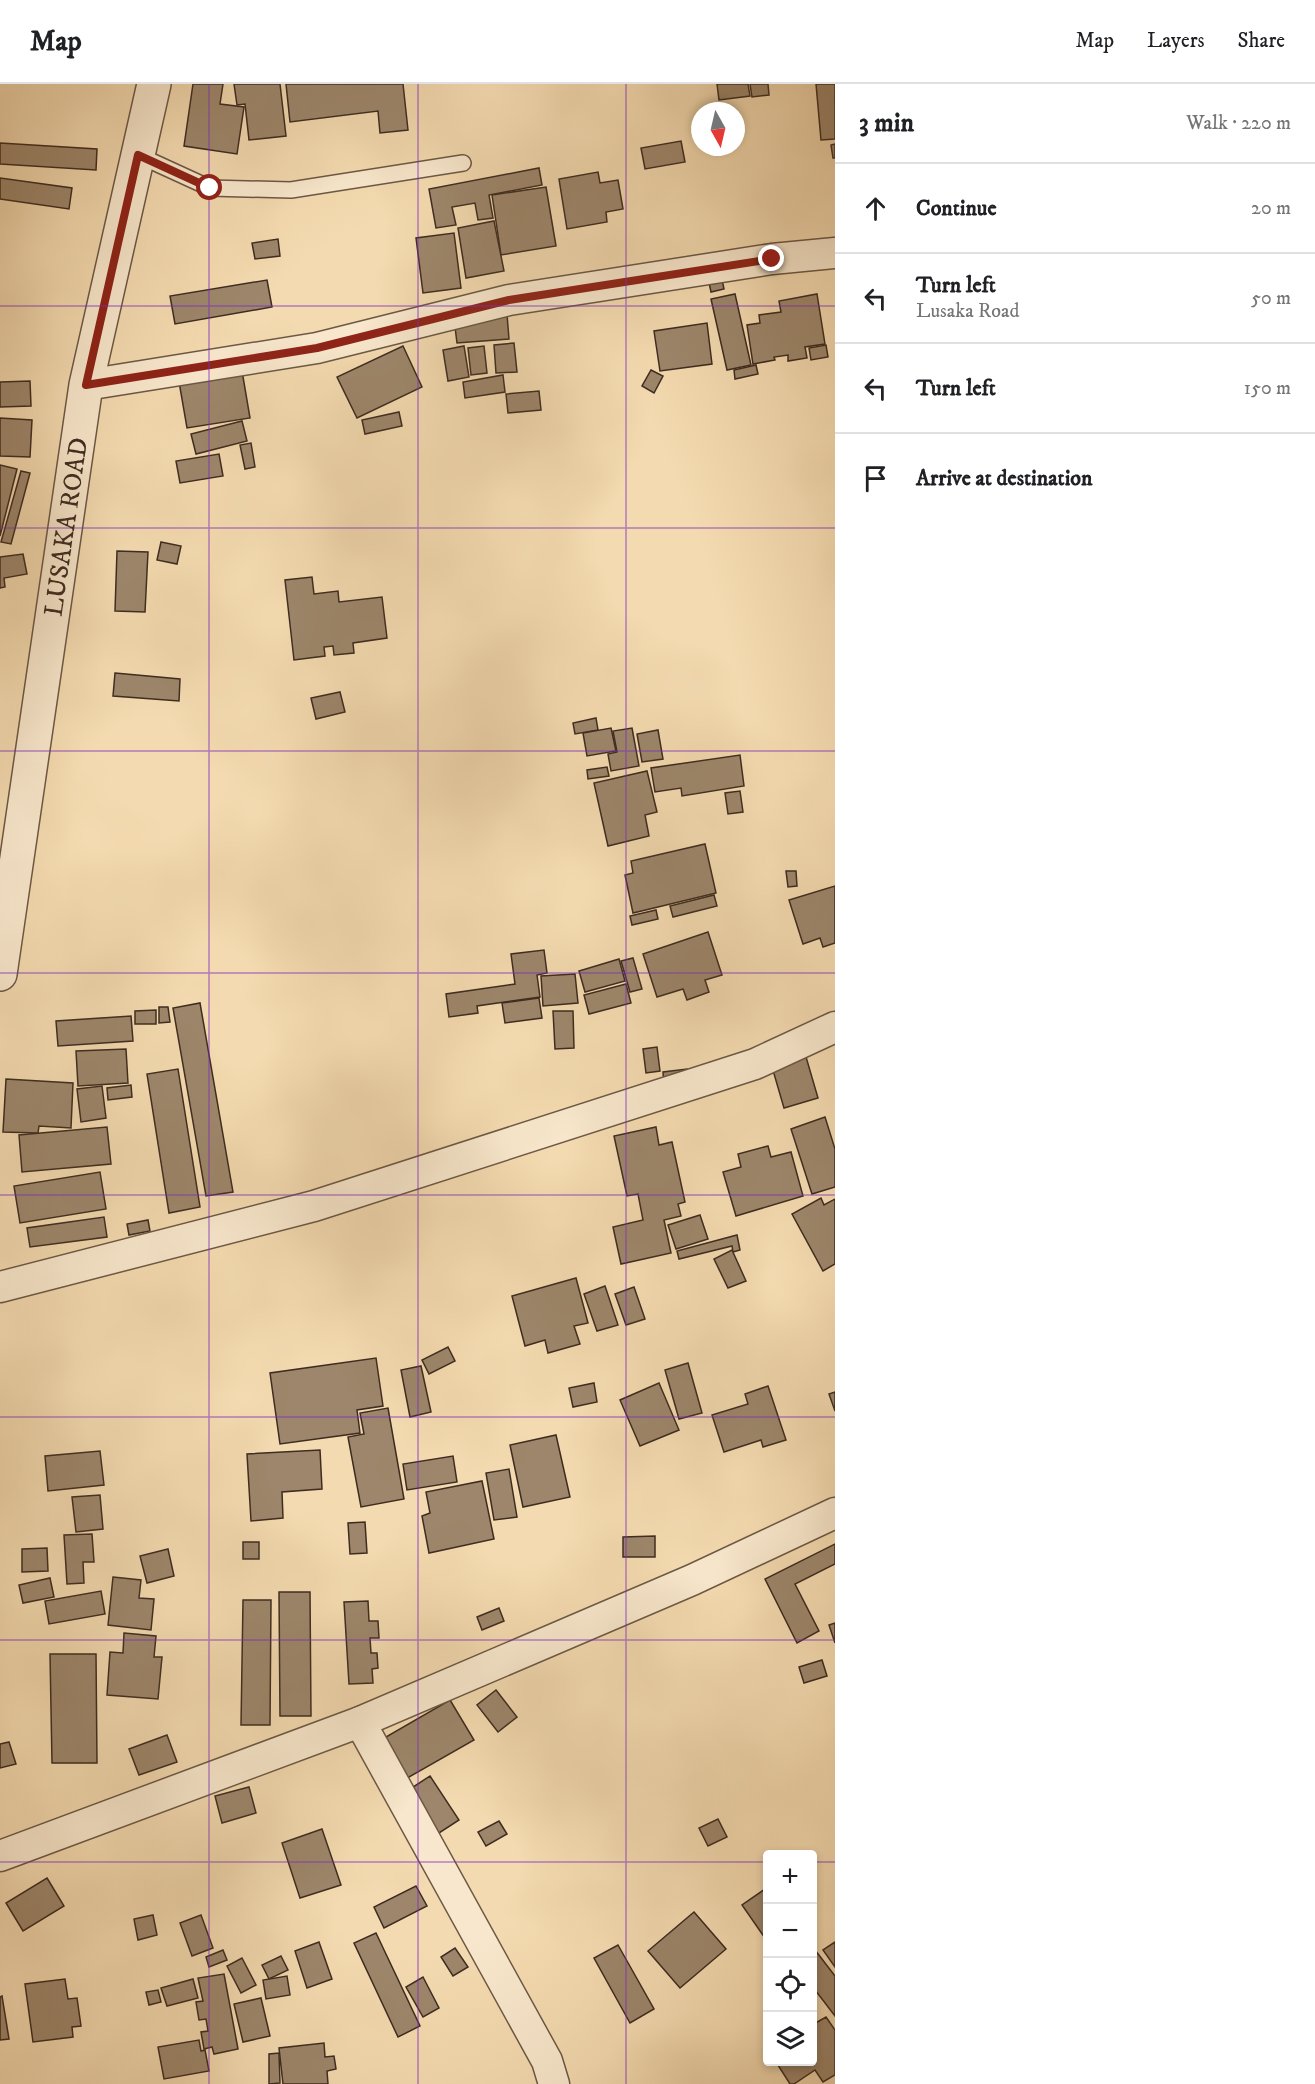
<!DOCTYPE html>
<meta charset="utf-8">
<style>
:root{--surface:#fff;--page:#f6f6f6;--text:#202124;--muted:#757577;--line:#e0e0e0}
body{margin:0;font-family:"IM FELL DW Pica",serif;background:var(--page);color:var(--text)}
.controls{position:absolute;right:18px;bottom:18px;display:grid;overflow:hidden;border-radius:6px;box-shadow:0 3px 9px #0003}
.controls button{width:54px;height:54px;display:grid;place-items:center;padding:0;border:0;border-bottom:2px solid var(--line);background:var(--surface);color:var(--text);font:30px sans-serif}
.compass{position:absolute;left:691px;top:18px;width:54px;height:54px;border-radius:50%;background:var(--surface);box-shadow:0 3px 9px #0003;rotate:172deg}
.stop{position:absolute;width:18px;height:18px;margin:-14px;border:4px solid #8f2418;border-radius:50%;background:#fff}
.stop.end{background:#8f2418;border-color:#fff;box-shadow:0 2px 6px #0008}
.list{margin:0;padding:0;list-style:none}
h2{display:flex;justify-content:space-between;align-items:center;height:78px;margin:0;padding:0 24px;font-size:26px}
h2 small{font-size:20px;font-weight:400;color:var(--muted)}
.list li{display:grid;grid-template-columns:39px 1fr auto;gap:18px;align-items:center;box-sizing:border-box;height:90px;padding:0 24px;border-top:2px solid var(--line)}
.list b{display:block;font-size:22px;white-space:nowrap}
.list p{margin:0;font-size:20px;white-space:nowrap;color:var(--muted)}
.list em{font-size:20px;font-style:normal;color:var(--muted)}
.icon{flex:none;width:33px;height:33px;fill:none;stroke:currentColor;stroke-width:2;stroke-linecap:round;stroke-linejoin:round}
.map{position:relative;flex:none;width:835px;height:2000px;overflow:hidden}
header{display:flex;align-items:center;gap:36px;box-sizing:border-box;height:84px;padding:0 30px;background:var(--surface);border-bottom:2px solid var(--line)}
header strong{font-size:28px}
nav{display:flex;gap:33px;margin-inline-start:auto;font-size:21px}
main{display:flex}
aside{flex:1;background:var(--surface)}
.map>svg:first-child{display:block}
.building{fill:#9d866b;stroke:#3e2c21;stroke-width:1.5}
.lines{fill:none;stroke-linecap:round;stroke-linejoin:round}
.service-casing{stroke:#6c5845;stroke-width:18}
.minor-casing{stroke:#6c5845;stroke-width:33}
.tertiary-casing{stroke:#6c5845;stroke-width:36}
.service{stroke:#f8e7cc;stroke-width:15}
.minor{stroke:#f8e7cc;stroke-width:30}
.tertiary{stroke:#f8e7cc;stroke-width:33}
.route{stroke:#8f2418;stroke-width:8}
.grid{fill:none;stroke:#7b2cbf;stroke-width:1.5;stroke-opacity:0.55}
.labels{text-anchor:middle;stroke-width:5;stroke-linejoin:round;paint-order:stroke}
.street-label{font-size:26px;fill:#3e2c21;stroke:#f8e7cc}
</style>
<header>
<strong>Map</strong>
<nav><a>Map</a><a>Layers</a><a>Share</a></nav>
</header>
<main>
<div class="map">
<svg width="835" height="2000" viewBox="0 0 835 2000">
<rect width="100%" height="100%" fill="#f4dab0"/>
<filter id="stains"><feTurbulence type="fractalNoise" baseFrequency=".00333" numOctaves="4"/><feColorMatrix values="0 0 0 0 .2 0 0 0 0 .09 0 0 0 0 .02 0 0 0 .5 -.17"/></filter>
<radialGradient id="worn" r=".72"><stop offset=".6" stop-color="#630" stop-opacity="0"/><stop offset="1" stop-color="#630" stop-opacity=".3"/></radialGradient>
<g class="building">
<polygon points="193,0 223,0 220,20 244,23 237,70 184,62"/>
<polygon points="234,0 280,0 286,52 249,56 245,20 237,21"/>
<polygon points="286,0 403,0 408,46 380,49 378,27 290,38"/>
<polygon points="717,0 748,0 750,12 719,16"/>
<polygon points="750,0 768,0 769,11 752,13"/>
<polygon points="816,0 835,0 835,55 821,56"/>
<polygon points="681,57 685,78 645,85 641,64"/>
<polygon points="0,59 97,65 96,86 0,80"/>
<polygon points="835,60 835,74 833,74 831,61"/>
<polygon points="539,84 542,101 489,111 493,134 478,136 475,119 452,123 456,141 436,144 429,105"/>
<polygon points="598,88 600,99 618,96 623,125 606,128 607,138 567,145 559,95"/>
<polygon points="0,94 72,104 69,125 0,115"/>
<polygon points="546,103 556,162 501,171 492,111"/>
<polygon points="494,137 504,187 466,194 458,144"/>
<polygon points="454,149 461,204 423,209 416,154"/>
<polygon points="278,155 280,172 255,175 252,159"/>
<polygon points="720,186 724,205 711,208 707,189"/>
<polygon points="267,196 272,223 175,240 170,212"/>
<polygon points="735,210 751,281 727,286 711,215"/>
<polygon points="817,210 825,260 805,263 807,274 788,277 788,271 774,273 775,276 753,280 747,241 760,239 759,231 781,228 779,217"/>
<polygon points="507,230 509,255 457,259 454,235"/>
<polygon points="707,239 712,280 660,287 654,247"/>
<polygon points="514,259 517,288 496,289 494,261"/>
<polygon points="826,261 828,273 811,276 809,264"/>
<polygon points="403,262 422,303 357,334 337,293"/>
<polygon points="464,262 469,293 448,297 443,266"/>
<polygon points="484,262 487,289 471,291 468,264"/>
<polygon points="241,281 250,334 187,344 178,292"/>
<polygon points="756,281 758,290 735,295 734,286"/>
<polygon points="651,286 663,292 654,309 642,302"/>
<polygon points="503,291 505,308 465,314 463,298"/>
<polygon points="30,297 31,322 0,323 0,298"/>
<polygon points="539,307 541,326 508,329 506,310"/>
<polygon points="399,328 402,342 365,350 362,336"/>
<polygon points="0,334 32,336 30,373 0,372"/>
<polygon points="242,337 247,357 196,370 191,350"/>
<polygon points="251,359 255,383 245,385 240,361"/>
<polygon points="219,370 223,392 180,399 176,377"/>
<polygon points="0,381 17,385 0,452"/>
<polygon points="21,387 30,389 11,460 1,458"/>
<polygon points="161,458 181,462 177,480 157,476"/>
<polygon points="117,467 148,468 145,528 115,527"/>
<polygon points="23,470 27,490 4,494 5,503 0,504 0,473"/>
<polygon points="312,493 314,510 338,507 339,518 382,513 387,554 353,559 354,569 334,571 333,562 324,563 325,572 294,576 285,496"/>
<polygon points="115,589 180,595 179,617 113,612"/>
<polygon points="340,608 345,628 316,635 311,614"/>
<polygon points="596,634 598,646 575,650 573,639"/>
<polygon points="611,644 616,667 587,672 583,649"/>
<polygon points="632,644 639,682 611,687 608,670 617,668 613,647"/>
<polygon points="658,646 663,675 642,678 637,650"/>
<polygon points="740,671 744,702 682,712 681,704 655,708 651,684"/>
<polygon points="607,683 609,692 588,695 587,686"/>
<polygon points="647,687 657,728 645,731 649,752 608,762 594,699"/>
<polygon points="740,707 743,728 728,730 725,709"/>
<polygon points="705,760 716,809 633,829 625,791 633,789 631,777"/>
<polygon points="786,787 796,787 797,802 788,803"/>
<polygon points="835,802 835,859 823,863 820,854 803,860 789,816"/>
<polygon points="714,811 717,822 673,833 670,822"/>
<polygon points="656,826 658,835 632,841 630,832"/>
<polygon points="708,848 722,891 705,896 709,908 687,916 683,905 657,913 643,870"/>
<polygon points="544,866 547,889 537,891 540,913 477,922 478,929 449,933 446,910 515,900 511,870"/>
<polygon points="633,874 642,905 630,908 621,877"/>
<polygon points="619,875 625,897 585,908 579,887"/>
<polygon points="575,890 578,919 543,922 541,892"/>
<polygon points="626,900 631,919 589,930 584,911"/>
<polygon points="539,914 542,934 505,939 502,919"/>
<polygon points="200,919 233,1108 206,1112 173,924"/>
<polygon points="159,923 168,923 170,938 159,939"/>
<polygon points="156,926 156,940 135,940 135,927"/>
<polygon points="553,927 573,927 574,964 555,965"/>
<polygon points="131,932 133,957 58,962 56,937"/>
<polygon points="657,963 660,987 646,989 643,965"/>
<polygon points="126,965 128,999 78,1002 76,967"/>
<polygon points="804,966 818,1014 784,1024 770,976"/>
<polygon points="178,985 200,1123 169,1129 147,990"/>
<polygon points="687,985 688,999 664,1001 663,988"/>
<polygon points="6,995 73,999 71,1044 39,1042 38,1049 3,1048"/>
<polygon points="131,1001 132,1013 108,1016 107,1004"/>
<polygon points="102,1002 106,1034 81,1038 77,1005"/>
<polygon points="825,1033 835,1065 835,1103 812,1110 791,1045"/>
<polygon points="107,1043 111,1080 22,1088 19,1051"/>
<polygon points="656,1043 659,1061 672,1058 685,1118 678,1120 681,1132 664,1136 671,1169 621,1180 613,1143 643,1136 638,1110 627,1112 614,1052"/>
<polygon points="768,1062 771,1073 791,1068 803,1112 736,1132 723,1088 741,1083 738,1070"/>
<polygon points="100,1088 106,1125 20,1139 14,1102"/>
<polygon points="821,1114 824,1121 835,1115 835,1180 823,1187 792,1130"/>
<polygon points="700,1131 708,1155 676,1165 668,1141"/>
<polygon points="104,1133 107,1153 30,1163 27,1144"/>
<polygon points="148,1136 150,1147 129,1151 127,1140"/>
<polygon points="737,1151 740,1166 733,1168 732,1162 679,1175 677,1167"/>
<polygon points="732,1166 746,1197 728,1204 714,1175"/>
<polygon points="576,1194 588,1239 574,1242 580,1260 548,1269 545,1256 525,1262 512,1212"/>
<polygon points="605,1202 618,1241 597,1247 584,1210"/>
<polygon points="634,1203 645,1235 626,1241 615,1210"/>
<polygon points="448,1263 455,1277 429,1290 422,1276"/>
<polygon points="376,1274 383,1322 357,1326 360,1349 280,1360 270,1289"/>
<polygon points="688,1279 702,1329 679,1335 665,1286"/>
<polygon points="421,1282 431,1328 410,1333 401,1286"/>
<polygon points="594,1299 597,1318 573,1323 569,1304"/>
<polygon points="659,1299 679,1346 640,1362 620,1316"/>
<polygon points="768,1302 786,1356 763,1363 761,1356 724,1368 712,1331 748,1320 745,1310"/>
<polygon points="835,1308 835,1327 829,1310"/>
<polygon points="388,1324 404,1415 361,1423 348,1353 364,1350 360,1329"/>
<polygon points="556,1351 570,1413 523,1423 510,1361"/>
<polygon points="320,1366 322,1405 282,1408 283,1434 251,1437 247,1370"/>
<polygon points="100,1367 104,1401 48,1407 45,1372"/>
<polygon points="453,1372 457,1398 407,1406 403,1380"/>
<polygon points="509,1385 517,1433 494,1436 486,1389"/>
<polygon points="482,1397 494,1455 429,1469 422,1432 430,1429 426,1408"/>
<polygon points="100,1411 103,1445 76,1448 72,1413"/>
<polygon points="365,1438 367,1469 350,1470 348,1439"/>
<polygon points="92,1450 94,1478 83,1478 84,1499 67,1500 64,1451"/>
<polygon points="655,1452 655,1473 623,1473 623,1453"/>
<rect x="243" y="1458" width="16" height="17"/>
<polygon points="835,1460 835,1480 795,1500 819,1547 797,1559 765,1495"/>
<polygon points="47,1464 48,1487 22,1488 22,1465"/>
<polygon points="168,1465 174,1492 147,1499 140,1472"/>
<polygon points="113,1493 141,1496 139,1514 154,1515 151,1546 108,1541"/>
<polygon points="50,1494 54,1513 23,1519 19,1501"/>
<polygon points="101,1507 105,1530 49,1540 45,1517"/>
<polygon points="279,1508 310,1508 311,1632 280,1632"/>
<polygon points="243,1516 271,1516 270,1641 241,1641"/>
<polygon points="368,1517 369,1537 378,1537 379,1554 370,1554 371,1569 377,1569 378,1584 372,1585 373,1599 349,1600 344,1518"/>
<polygon points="499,1524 504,1537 482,1546 477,1533"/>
<polygon points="835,1539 835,1559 829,1541"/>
<polygon points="124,1549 156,1552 154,1573 162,1573 158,1615 107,1611 110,1568 123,1569"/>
<polygon points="50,1570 96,1570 97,1679 52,1679"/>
<polygon points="822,1576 827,1592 804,1599 799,1583"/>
<polygon points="496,1606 517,1633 498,1648 477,1621"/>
<polygon points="450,1616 474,1656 402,1697 379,1657"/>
<polygon points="167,1651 177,1678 139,1691 129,1665"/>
<polygon points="9,1658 16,1680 0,1684 0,1660"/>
<polygon points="430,1692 459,1736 436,1751 407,1707"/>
<polygon points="249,1703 256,1729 222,1739 215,1712"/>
<polygon points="718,1735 727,1753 708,1762 699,1744"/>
<polygon points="499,1737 507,1750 486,1762 478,1748"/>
<polygon points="322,1745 341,1801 300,1814 282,1759"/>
<polygon points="47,1794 64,1822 23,1847 6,1819"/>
<polygon points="416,1802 427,1822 384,1844 374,1823"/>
<polygon points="768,1803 768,1852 765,1854 742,1821"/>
<polygon points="694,1828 726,1865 680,1904 648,1867"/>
<polygon points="153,1831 157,1851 138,1856 134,1835"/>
<polygon points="201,1831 213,1864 192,1872 180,1839"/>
<polygon points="376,1849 420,1942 398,1953 354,1859"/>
<polygon points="319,1858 332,1895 307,1904 295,1867"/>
<polygon points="835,1858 835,1883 823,1866"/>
<polygon points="618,1861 654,1925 630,1939 594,1874"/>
<polygon points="812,1862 835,1892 835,1932 812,1902"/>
<polygon points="455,1864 468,1883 453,1892 441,1873"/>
<polygon points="223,1866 227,1876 209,1883 206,1873"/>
<polygon points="281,1872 288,1886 269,1895 262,1881"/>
<polygon points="242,1874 256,1901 241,1909 227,1882"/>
<polygon points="224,1890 238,1965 214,1970 212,1963 204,1965 201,1948 208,1947 206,1935 199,1936 196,1918 203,1917 198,1894"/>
<polygon points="287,1892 290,1911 266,1915 263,1896"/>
<polygon points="423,1893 439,1924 423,1933 406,1903"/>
<polygon points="65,1895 68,1915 77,1914 81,1942 72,1943 73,1953 33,1958 25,1900"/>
<polygon points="193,1895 198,1914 167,1922 161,1904"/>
<polygon points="158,1906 161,1918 149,1921 146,1908"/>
<polygon points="2,1912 9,1955 0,1956 0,1913"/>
<polygon points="261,1914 270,1952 243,1958 234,1920"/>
<polygon points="826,1933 835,1946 835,1991 823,1998 815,1986 794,2000 790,2000 776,1978 812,1978 812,1941"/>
<polygon points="199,1956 201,1967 205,1966 209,1987 164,1995 158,1963"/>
<polygon points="324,1959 325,1973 334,1972 336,1985 327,1987 328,2000 283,2000 279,1964"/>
<polygon points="279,1969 280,1999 269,2000 269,1970"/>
</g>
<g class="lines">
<defs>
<polyline id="service" points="138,71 210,104 291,106 463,79"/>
<g id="minor">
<polyline points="86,301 317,264 509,216 772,175 835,169"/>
<polyline points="0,1203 314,1122 755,980 835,943"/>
<polyline points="360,1638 547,1977 554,2000"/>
<polyline points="0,1772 360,1638 692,1496 835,1429"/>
</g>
<g id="tertiary">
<path id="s1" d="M0 890 86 301 154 0"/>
</g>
</defs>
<use href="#service" class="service-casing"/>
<use href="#minor" class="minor-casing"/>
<use href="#tertiary" class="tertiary-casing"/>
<use href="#service" class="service"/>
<use href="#minor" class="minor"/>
<use href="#tertiary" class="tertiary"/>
</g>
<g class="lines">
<polyline class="route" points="210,104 138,71 86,301 317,264 509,216 772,175"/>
</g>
<path class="grid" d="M209 0V2000M418 0V2000M626 0V2000M0 222H835M0 444H835M0 667H835M0 889H835M0 1111H835M0 1333H835M0 1556H835M0 1778H768M812 1778H835"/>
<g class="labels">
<g class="street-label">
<text dy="9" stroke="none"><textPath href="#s1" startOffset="452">LUSAKA ROAD</textPath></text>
</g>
</g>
<rect width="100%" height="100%" filter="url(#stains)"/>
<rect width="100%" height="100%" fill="url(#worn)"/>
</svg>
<div class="controls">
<button>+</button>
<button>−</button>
<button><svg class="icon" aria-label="locate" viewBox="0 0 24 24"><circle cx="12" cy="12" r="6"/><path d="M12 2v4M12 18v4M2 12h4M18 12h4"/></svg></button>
<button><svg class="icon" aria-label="layers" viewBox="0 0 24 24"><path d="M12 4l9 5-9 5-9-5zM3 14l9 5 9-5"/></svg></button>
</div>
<svg class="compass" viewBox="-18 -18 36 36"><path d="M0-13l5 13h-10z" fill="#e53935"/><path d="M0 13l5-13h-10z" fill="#757577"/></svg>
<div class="stop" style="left:210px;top:104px"></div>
<div class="stop end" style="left:772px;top:175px"></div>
</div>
<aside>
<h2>3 min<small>Walk · 220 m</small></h2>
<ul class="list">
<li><svg class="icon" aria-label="ahead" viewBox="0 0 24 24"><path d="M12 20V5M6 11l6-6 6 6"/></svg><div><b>Continue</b></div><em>20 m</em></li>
<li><svg class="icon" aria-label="left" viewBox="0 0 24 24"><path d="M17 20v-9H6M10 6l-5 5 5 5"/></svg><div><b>Turn left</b><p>Lusaka Road</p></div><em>50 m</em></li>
<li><svg class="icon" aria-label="left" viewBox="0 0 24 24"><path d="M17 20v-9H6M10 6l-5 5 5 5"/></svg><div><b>Turn left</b></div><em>150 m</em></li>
<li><svg class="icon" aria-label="arrive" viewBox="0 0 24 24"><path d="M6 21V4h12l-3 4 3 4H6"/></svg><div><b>Arrive at destination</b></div></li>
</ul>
</aside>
</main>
